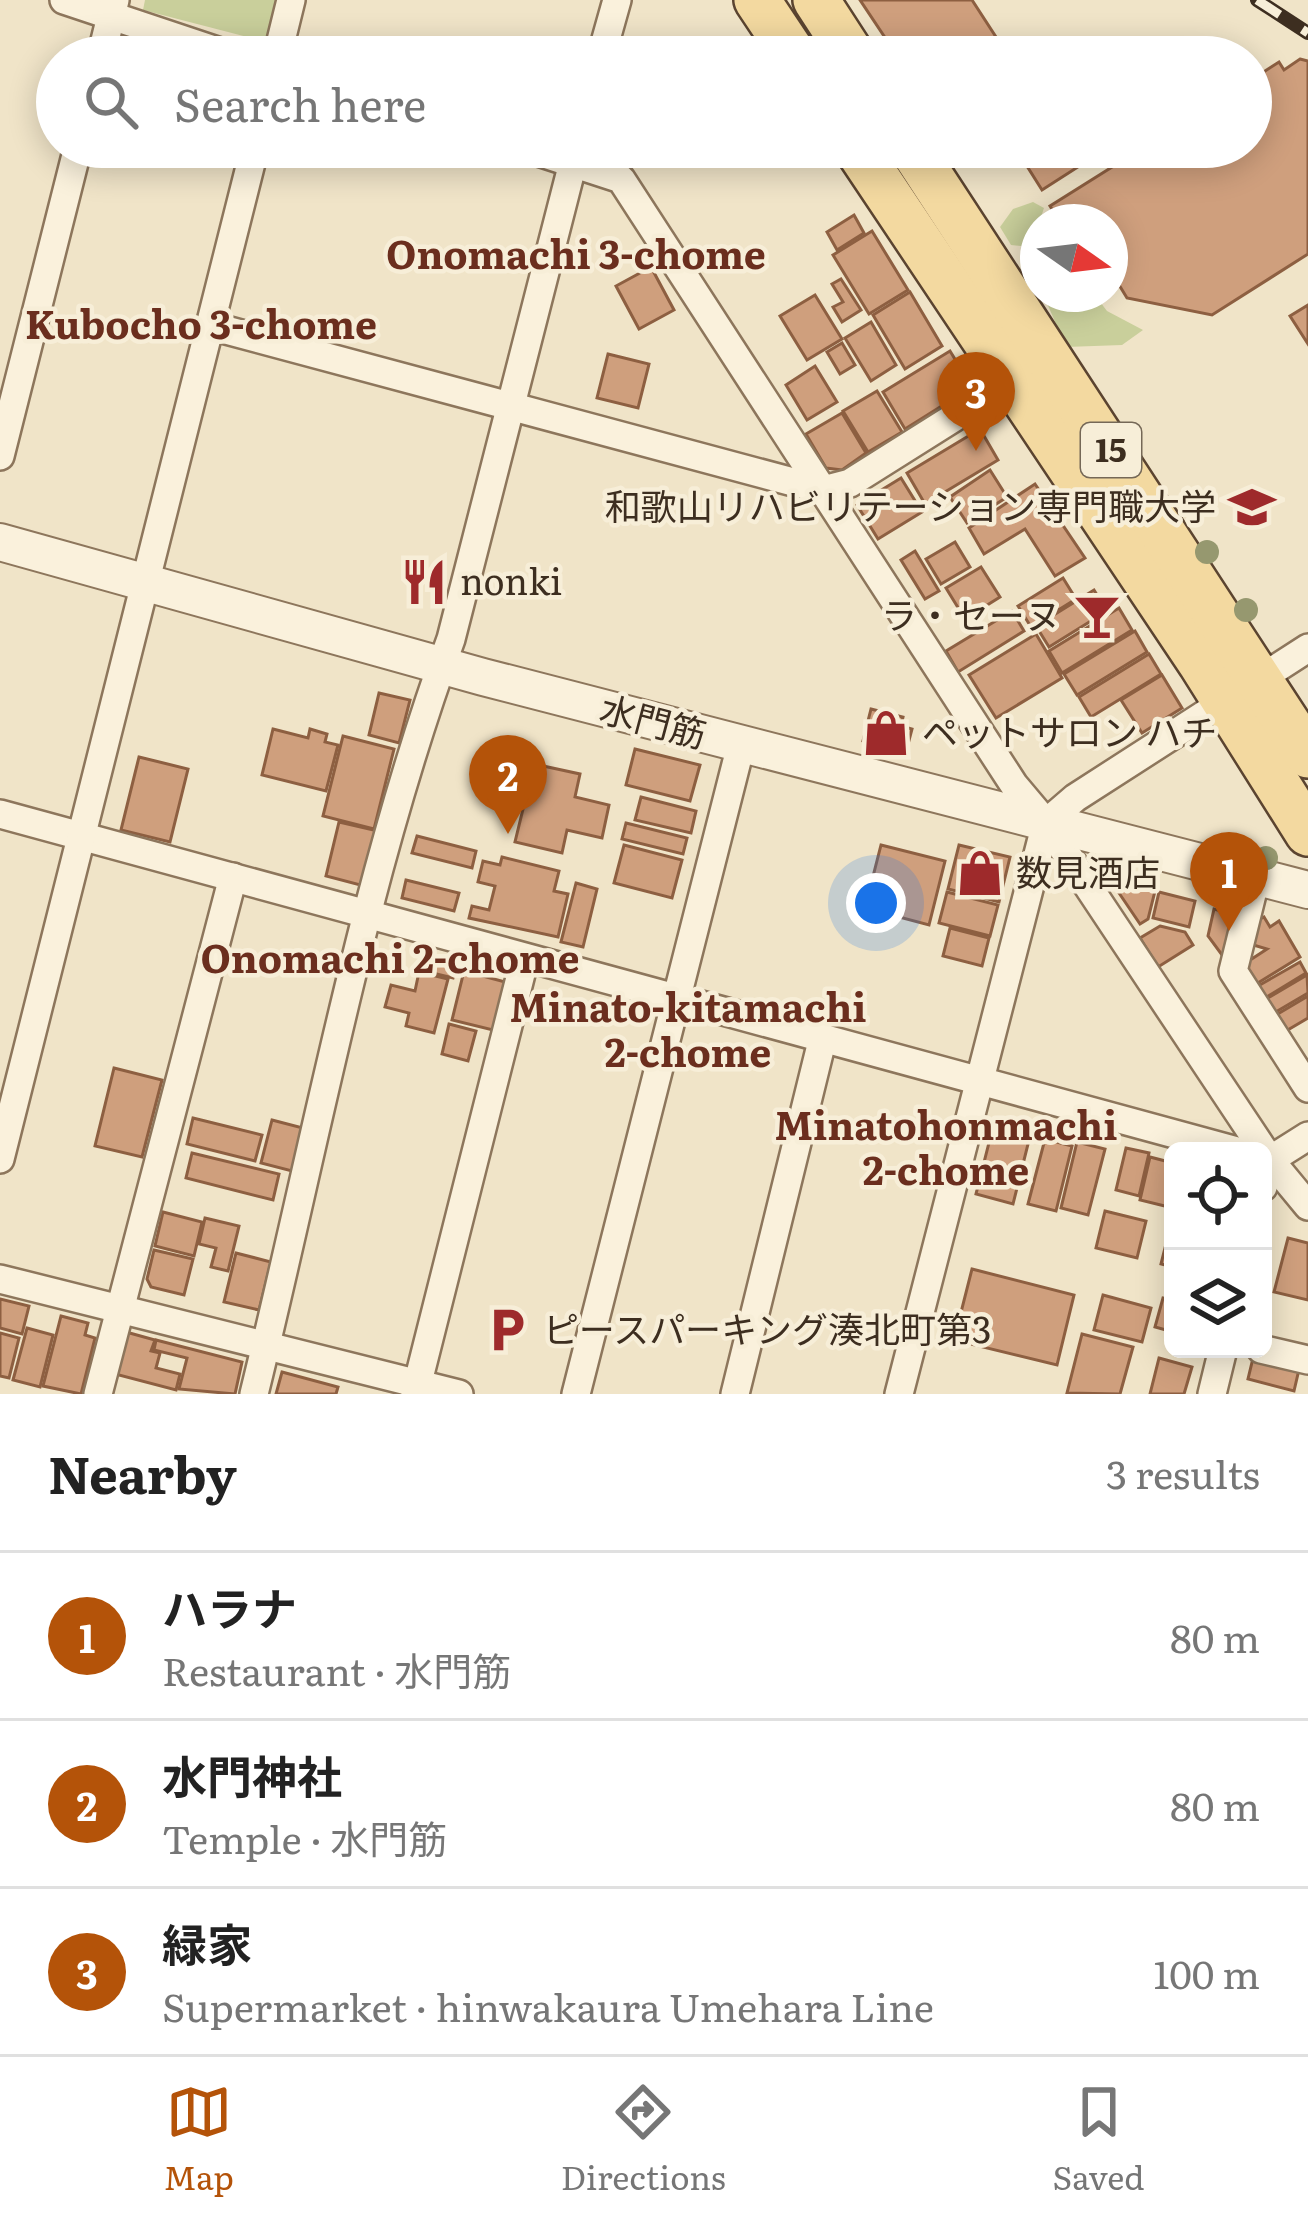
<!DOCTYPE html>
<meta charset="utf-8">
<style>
:root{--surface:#fff;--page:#f6f6f6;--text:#222;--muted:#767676;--line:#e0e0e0;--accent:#b45309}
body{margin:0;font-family:Literata,"Noto Sans JP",serif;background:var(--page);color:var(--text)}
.controls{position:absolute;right:36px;bottom:36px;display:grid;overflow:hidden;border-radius:18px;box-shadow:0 6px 30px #0003}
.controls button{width:108px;height:108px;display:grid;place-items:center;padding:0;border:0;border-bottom:3px solid var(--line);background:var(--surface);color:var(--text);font:60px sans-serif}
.compass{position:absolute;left:1020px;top:204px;width:108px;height:108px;border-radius:50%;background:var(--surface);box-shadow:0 6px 30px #0003;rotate:104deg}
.you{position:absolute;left:876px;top:903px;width:42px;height:42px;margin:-30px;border:9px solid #fff;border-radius:50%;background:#1a73e8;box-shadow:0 0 0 18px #1a73e833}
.badge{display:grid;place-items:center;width:78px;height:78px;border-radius:50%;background:var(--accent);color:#fff;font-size:39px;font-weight:700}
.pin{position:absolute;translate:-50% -99px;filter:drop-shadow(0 3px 6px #0008)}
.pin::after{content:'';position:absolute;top:63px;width:42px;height:36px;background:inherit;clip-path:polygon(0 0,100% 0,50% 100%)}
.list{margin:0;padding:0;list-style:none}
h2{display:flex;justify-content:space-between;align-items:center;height:156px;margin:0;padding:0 48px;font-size:51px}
h2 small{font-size:39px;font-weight:400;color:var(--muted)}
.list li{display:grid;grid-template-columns:78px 1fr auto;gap:36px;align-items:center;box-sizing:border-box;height:168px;padding:0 48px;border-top:3px solid var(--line)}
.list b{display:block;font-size:45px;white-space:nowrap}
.list p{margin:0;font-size:39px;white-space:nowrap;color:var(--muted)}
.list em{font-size:39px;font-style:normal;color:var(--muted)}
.icon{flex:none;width:66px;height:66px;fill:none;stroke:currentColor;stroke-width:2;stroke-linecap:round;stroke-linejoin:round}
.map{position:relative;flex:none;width:1308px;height:1394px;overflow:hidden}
.search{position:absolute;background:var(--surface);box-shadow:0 6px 30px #0003;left:36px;right:36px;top:36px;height:132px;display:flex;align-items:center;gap:30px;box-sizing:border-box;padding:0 42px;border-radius:66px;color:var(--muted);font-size:45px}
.sheet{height:660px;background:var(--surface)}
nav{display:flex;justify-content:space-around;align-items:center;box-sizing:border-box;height:168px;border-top:3px solid var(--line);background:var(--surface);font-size:33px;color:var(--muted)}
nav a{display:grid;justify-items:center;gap:6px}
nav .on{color:var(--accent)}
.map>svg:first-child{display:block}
.green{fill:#c9cf9b}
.building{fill:#cf9f7d;stroke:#8d5f41;stroke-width:3}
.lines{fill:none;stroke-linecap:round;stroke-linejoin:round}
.service-casing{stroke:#8d765c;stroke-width:18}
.minor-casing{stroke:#8d765c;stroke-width:32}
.tertiary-casing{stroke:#8d765c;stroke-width:40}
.primary-casing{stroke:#5b4430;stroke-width:50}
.service{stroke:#faf1dc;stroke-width:14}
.minor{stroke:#faf1dc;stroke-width:27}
.tertiary{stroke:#faf1dc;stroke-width:36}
.primary{stroke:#f3d9a0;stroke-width:45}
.rail-casing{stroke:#3d2e20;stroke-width:14}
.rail{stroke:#f7eed8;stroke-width:9;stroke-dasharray:27;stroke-linecap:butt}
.tree{fill:#96986f}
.labels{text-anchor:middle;stroke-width:9;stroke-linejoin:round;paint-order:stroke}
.shield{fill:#f7eed8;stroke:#756857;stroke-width:3}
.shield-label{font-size:33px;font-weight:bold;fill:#3d2e20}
.poi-label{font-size:36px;fill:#3d2e20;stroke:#f7eed8;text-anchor:start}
.street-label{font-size:36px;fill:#3d2e20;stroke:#f7eed8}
.neighbourhood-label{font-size:39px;font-weight:bold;fill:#6b2e1e;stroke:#f7eed8}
</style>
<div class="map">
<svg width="1308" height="1394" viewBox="0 0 1308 1394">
<rect width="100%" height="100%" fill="#f0e4c8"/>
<g class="green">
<polygon points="145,0 277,0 267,42 143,10"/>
<polygon points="1033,202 1044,208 1031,247 1011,245 1000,227 1013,209"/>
<polygon points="1043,294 1094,294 1107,311 1143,330 1122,345 1066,347"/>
</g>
<g class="building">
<polygon points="860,0 972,0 1009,57 898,57"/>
<polygon points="1159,42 1169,57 1136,57"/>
<polygon points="1300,59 1308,61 1308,254 1212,315 1127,298 1110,270 1110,222 1060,222 1050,206 1144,147 1251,147 1251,80 1279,62 1284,70"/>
<polygon points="1015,147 1109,147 1042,190"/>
<polygon points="854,215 864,233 837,250 827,232"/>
<polygon points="872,231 908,290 869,314 833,255"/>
<polygon points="651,267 674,310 639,329 616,286"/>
<polygon points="841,279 861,310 842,322 833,307 843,302 832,284"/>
<polygon points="910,292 942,346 905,369 873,315"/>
<polygon points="815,295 842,339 807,360 780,316"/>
<polygon points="1308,305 1308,344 1290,316"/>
<polygon points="871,322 896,365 871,381 845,338"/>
<polygon points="842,343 855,365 840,374 827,352"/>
<polygon points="950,351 972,387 905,429 883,392"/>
<polygon points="608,354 649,364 638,408 597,398"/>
<polygon points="815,366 837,402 807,420 786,385"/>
<polygon points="877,391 902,432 868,452 843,411"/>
<polygon points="842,413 866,453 842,470 826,468 806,434"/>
<polygon points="980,429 998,460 925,504 907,473"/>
<polygon points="990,470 1007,497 967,523 950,497"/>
<polygon points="901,478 922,512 878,539 857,505"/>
<polygon points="1035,484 1085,558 1055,576 1025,529 984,554 969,528"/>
<polygon points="955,542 970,567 941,584 926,559"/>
<polygon points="915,551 939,591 925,599 901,560"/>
<polygon points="981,567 1000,597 965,619 946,588"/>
<polygon points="1063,578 1076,599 1031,627 1018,606"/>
<polygon points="1094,590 1107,611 1049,647 1036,626"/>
<polygon points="1119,608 1132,630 1062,673 1049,651"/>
<polygon points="1012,611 1024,631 958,672 946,651"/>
<polygon points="1135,631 1147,652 1077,695 1064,674"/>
<polygon points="1036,634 1062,678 996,718 969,675"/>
<polygon points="1149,654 1161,674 1091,717 1079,697"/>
<polygon points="1162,675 1182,708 1142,733 1121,700"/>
<polygon points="379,693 410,700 399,743 369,735"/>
<polygon points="871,709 903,717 901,726 912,729 906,752 863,741"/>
<polygon points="273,729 308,738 310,729 327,734 325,742 338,745 326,791 262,775"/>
<polygon points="343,736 394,749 374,829 323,816"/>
<polygon points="635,749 700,765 690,801 626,785"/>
<polygon points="139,757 188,769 170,842 121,830"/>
<polygon points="534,764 580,774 575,797 609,805 602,838 567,830 562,853 515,842"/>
<polygon points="641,797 696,811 691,833 635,820"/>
<polygon points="339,822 378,831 364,886 326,876"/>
<polygon points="626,823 687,838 683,854 622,839"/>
<polygon points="417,836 476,851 472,868 412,853"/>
<polygon points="624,845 682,860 672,898 614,883"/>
<polygon points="881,845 945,861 929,925 865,908"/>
<polygon points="959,845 1010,857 999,902 948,889"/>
<polygon points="502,857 559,871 554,891 568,894 558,937 469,918 472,906 489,910 495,886 478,882 483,861 500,865"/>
<polygon points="406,880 459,893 454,911 402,898"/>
<polygon points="576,883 597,889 583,947 561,942"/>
<polygon points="1131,885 1155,891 1148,919 1140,924 1119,893"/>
<polygon points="947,892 998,905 990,936 939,923"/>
<polygon points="1159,892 1195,901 1189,927 1153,918"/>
<polygon points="1214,909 1236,915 1225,959 1208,936"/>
<polygon points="1264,917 1270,927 1279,921 1300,957 1253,986 1241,966 1267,949 1250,944 1256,921"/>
<polygon points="1160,926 1185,932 1193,945 1158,967 1140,938"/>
<polygon points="950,928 989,938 982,966 943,956"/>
<polygon points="423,956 456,964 453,978 420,970"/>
<polygon points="1300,962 1306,973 1265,998 1258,986"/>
<polygon points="464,971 509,983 497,1031 452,1020"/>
<polygon points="419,972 448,979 434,1033 406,1026 409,1013 385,1007 391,985 415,991"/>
<polygon points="1307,975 1308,993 1274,1013 1266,999"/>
<polygon points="1308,996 1308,1018 1286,1031 1276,1015"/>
<polygon points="449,1024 476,1031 468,1061 442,1054"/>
<polygon points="114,1068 162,1080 142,1157 95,1146"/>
<polygon points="193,1118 262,1135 255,1161 187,1144"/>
<polygon points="272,1120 303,1128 292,1171 261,1163"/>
<polygon points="994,1123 1031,1132 1013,1204 976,1194"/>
<polygon points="1045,1139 1072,1146 1056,1211 1028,1204"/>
<polygon points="1077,1142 1105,1149 1088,1215 1061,1208"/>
<polygon points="1126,1148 1149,1153 1139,1196 1116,1190"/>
<polygon points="192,1153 279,1174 273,1200 186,1178"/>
<polygon points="1150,1157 1173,1163 1173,1208 1140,1200"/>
<polygon points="1105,1211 1146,1221 1137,1258 1096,1248"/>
<polygon points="163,1212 202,1222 194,1256 155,1246"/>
<polygon points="1173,1216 1173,1267 1161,1264"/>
<polygon points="205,1218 239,1226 228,1271 211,1267 216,1248 199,1244"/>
<polygon points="1288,1238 1308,1243 1308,1300 1274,1292"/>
<polygon points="154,1250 193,1259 184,1295 151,1287 147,1279"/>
<polygon points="236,1253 271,1262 259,1310 224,1302"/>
<polygon points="972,1269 1074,1295 1057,1365 954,1340"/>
<polygon points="1103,1295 1151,1308 1142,1342 1094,1330"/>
<polygon points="1163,1298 1173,1300 1173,1332 1155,1327"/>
<polygon points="0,1299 29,1306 22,1334 0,1328"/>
<polygon points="61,1316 88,1323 85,1335 95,1338 81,1394 43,1386"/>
<polygon points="27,1328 53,1335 40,1387 13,1380"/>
<polygon points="126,1332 155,1340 151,1351 160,1353 156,1368 180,1374 176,1390 115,1374"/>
<polygon points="0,1333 19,1338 9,1378 0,1376"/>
<polygon points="1082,1334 1133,1347 1120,1394 1067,1393"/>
<polygon points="156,1340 242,1362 235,1394 179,1389 187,1358 154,1350"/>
<polygon points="1254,1354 1300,1365 1294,1391 1248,1379"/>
<polygon points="1159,1358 1192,1367 1184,1394 1150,1394"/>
<polygon points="282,1372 338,1387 336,1394 276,1394"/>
</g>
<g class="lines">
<defs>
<polyline id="service" points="928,165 956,147"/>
<g id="minor">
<polyline points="64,0 235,57"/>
<polyline points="101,57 115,0"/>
<polyline points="277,57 291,0"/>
<polyline points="601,57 617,0"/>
<polyline points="523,147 621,179 1014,785 1046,823 1270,1160 1308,1206"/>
<polyline points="211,326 823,490 850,483 1012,381"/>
<polyline points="0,456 78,147"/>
<polyline points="0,814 1237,1151"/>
<polyline points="1256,878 1233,971 1308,1088"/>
<polyline points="0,1159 255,147"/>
<polyline points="1263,1187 1270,1160 1308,1136"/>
<polyline points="0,1279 459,1394"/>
<polyline points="1261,1349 1308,1360"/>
<polyline points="98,1394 233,877"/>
<path d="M254 1394C316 1143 362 882 451 639L577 147"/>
<polyline points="415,1394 525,958"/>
<polyline points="576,1394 741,745"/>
<polyline points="735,1394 823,1037"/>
<polyline points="899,1394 1046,823 1075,798 1308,648"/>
<polyline points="1212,1394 1223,1349"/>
</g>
<polyline id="tertiary" points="0,542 483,677 1308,890"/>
<g id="primary">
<polyline points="757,0 795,57"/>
<polyline points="816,0 853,57"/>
<polyline points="856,147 1201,663 1308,833"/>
<polyline points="911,147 1308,755"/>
</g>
</defs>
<use href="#service" class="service-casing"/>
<use href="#minor" class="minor-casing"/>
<use href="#tertiary" class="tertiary-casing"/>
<use href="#primary" class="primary-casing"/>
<use href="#service" class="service"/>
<use href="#minor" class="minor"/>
<use href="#tertiary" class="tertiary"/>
<use href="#primary" class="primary"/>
<defs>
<polyline id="rail" points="1257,0 1308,33"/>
</defs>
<use href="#rail" class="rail-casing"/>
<use href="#rail" class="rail"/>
</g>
<g class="tree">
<circle cx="1207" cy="552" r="12"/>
<circle cx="1246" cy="610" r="12"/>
<circle cx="1266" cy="858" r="12"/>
</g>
<defs>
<symbol id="university-bare" viewBox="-9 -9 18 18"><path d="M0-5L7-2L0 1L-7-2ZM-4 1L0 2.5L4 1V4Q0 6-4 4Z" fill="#9e2a2b" stroke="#f7eed8" stroke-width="2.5" paint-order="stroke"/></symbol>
<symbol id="restaurant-bare" viewBox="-9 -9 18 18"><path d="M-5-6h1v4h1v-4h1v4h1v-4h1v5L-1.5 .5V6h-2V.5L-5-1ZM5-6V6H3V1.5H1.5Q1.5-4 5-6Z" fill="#9e2a2b" stroke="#f7eed8" stroke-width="2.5" paint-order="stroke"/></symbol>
<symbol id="bar-bare" viewBox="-9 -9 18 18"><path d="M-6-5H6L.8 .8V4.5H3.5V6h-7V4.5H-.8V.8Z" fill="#9e2a2b" stroke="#f7eed8" stroke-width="2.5" paint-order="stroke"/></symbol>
<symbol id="shop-bare" viewBox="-9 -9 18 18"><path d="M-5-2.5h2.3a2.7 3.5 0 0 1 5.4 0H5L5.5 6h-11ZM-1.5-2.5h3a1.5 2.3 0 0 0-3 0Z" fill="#9e2a2b" stroke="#f7eed8" stroke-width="2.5" paint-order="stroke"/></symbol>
<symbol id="parking-bare" viewBox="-9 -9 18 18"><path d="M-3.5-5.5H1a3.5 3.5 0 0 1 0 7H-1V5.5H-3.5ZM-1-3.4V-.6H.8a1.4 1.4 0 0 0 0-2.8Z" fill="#9e2a2b" stroke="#f7eed8" stroke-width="2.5" paint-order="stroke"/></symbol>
</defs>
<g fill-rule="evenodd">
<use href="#university-bare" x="1219" y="474" width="66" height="66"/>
<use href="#restaurant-bare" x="391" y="549" width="66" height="66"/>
<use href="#bar-bare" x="1064" y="583" width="66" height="66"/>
<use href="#shop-bare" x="853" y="700" width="66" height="66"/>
<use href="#shop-bare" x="947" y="840" width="66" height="66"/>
<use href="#parking-bare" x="474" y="1297" width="66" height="66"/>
</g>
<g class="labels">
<rect class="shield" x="1081" y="423" width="60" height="54" rx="9"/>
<g class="shield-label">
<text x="1111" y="462">15</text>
</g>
<g class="poi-label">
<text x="1216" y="520" text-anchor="end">和歌山リハビリテーション専門職大学</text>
<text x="460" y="595">nonki</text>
<text x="1061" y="629" text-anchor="end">ラ・セーヌ</text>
<text x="922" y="746">ペットサロン ハチ</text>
<text x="1016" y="886">数見酒店</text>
<text x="543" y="1343">ピースパーキング湊北町第3</text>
</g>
<g class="street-label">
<text transform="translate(653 722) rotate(15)" y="13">水門筋</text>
</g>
<g class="neighbourhood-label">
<text x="576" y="269">Onomachi 3-chome</text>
<text x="201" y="339">Kubocho 3-chome</text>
<text x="390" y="973">Onomachi 2-chome</text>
<text x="688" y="1022">Minato-kitamachi<tspan x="688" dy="45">2-chome</tspan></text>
<text x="946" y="1140">Minatohonmachi<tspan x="946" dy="45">2-chome</tspan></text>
</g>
</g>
</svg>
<div class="controls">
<button><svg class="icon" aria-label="locate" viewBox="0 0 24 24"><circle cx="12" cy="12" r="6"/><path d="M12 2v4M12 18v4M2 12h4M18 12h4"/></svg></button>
<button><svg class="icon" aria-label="layers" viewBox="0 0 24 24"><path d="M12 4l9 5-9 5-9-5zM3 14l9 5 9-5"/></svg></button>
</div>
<svg class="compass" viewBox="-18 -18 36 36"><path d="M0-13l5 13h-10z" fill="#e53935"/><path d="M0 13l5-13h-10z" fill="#767676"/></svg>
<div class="you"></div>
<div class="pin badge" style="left:1229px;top:931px">1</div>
<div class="pin badge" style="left:508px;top:834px">2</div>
<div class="pin badge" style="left:976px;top:451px">3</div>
<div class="search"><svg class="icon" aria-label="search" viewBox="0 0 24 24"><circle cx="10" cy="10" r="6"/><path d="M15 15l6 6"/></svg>Search here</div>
</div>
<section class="sheet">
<h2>Nearby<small>3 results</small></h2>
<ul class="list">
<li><span class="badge">1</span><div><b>ハラナ</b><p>Restaurant · 水門筋</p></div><em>80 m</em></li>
<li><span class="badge">2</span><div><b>水門神社</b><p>Temple · 水門筋</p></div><em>80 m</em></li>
<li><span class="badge">3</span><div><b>緑家</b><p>Supermarket · hinwakaura Umehara Line</p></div><em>100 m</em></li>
</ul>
</section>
<nav>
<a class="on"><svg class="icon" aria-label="map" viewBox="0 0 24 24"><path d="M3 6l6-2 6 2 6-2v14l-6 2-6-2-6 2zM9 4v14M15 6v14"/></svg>Map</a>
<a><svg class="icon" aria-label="directions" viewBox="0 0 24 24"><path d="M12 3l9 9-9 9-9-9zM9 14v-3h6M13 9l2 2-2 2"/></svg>Directions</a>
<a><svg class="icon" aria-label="saved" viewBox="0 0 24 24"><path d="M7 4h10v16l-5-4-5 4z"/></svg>Saved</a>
</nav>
